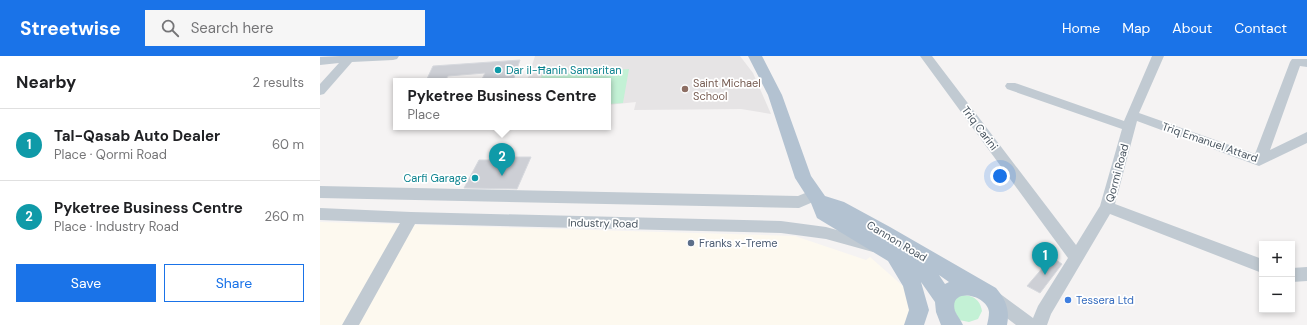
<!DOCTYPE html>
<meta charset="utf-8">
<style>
:root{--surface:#fff;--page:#f6f6f6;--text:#202124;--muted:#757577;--line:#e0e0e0;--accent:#1a73e8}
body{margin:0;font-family:"DM Sans",sans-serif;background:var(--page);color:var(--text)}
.controls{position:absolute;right:12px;bottom:12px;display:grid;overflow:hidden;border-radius:0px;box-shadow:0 2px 6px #0003}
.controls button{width:36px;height:36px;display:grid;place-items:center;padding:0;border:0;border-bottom:1px solid var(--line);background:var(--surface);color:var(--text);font:20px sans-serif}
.you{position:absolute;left:680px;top:120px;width:14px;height:14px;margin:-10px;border:3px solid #fff;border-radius:50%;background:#1a73e8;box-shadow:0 0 0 6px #1a73e833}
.badge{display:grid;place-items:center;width:26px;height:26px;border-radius:50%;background:var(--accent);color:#fff;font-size:13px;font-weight:700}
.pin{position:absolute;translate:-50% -33px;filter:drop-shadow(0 1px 2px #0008)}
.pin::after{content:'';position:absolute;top:21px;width:14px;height:12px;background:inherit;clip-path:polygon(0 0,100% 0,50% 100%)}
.popup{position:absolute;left:73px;top:22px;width:218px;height:52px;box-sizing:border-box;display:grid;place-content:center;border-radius:0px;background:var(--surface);filter:drop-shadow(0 1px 3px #0005);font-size:13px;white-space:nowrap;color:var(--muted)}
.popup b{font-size:15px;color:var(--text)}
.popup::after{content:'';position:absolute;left:50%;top:100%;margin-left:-8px;border:8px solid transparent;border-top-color:var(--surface)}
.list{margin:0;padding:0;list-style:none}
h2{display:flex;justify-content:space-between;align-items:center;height:52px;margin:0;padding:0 16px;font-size:17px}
h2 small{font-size:13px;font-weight:400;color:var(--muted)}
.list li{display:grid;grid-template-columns:26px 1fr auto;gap:12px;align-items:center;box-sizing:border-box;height:72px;padding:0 16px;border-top:1px solid var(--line)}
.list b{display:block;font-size:15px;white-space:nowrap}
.list p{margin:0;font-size:13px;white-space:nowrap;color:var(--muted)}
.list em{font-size:13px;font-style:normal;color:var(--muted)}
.actions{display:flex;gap:8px;padding:12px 16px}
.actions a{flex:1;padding:9px 0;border:1px solid var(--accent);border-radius:0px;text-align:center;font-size:14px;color:var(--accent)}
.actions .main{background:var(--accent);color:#fff}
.icon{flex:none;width:22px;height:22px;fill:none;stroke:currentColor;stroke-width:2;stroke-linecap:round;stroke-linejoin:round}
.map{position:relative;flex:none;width:987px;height:269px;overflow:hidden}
header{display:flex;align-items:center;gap:24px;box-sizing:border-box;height:56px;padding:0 20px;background:var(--accent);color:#fff}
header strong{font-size:19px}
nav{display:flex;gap:22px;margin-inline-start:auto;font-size:14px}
.search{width:280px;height:36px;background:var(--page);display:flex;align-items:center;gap:10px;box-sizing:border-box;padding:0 14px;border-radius:0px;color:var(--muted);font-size:15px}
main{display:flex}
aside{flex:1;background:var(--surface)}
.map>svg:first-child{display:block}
.commercial{fill:#fdf9ef}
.education{fill:#e6e4e5}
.green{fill:#c3f1d5}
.building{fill:#cdcfd5;stroke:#d7d9de}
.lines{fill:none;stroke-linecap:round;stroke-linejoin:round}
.minor{fill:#c1cad2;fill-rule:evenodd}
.major{fill:#b3c2d1;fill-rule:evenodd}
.culture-dot{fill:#0f9aa8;stroke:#fff;stroke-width:1.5}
.education-dot{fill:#8d6e63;stroke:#fff;stroke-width:1.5}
.service-dot{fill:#5c6f8a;stroke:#fff;stroke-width:1.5}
.shop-dot{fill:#3f7fe0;stroke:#fff;stroke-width:1.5}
.labels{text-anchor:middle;stroke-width:3.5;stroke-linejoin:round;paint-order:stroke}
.culture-label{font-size:11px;fill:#0d838f;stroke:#fff;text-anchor:start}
.education-label{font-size:11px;fill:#785e54;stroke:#fff;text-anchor:start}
.street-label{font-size:11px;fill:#4a5661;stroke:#fff}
.service-label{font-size:11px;fill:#4e5e75;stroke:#fff;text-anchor:start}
.shop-label{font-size:11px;fill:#366cbe;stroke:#fff;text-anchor:start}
</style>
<header>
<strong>Streetwise</strong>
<div class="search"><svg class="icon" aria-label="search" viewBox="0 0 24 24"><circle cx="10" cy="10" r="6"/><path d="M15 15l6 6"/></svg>Search here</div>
<nav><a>Home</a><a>Map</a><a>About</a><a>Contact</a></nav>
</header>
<main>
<aside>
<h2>Nearby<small>2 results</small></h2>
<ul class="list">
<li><span class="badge" style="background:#0f9aa8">1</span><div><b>Tal-Qasab Auto Dealer</b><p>Place · Qormi Road</p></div><em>60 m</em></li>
<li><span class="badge" style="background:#0f9aa8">2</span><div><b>Pyketree Business Centre</b><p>Place · Industry Road</p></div><em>260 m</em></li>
</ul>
<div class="actions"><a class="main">Save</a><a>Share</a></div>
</aside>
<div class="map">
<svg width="987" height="269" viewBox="0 0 987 269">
<rect width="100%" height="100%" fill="#f5f3f3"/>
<polygon class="commercial" points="0,166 475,180 546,204 550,201 584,231 591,262 587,269 0,269"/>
<polygon class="education" points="215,0 420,0 433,17 451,58 421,53 314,54 316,46 288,49 288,25 207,25"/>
<g class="green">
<polygon points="309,13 303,47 288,48 288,25 220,25 222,19"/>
<path d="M635 239C648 239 659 239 662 255L658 263 649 266 639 264 630 246Z"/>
</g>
<g class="building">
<polygon points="200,4 193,25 161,25 165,17 128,20 125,25 106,25 113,10"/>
<polygon points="171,101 211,101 197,133 144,132 159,104 169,104"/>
<polygon points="732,201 742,208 720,237 707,230"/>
</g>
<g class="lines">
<g class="minor">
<polygon points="20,0 79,0 77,3 73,4 32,6 4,38 0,39 0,28 19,7 0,9 0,1"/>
<polygon points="600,0 612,0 756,189 780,150 802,73 687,33 685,30 687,27 695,27 804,65 832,0 844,0 819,57 935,98 970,6 972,3 987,3 987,11 980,10 950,94 987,76 987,87 939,110 817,65 795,148 942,203 942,217 790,158 731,258 727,269 696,269 667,247 665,242 667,237 673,235 679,237 713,262 718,250 748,202"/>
<polygon points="0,130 478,140 495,133 500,135 502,139 500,143 479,152 0,142"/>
<polygon points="0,152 91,156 461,165 506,171 553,184 558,185 561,190 558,195 553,196 506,183 461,177 95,168 39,269 22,269 80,167 0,164"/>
<polygon points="987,211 987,225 972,226 972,212"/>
</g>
<path class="major" d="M428 0H442L462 39 491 120 505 140 524 146 570 171 676 232C686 244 690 254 687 269H667C668 265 669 260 669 256 667 238 628 231 635 255 637 260 641 264 643 269H621L616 256 615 246 601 226 609 254 604 269H584L589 254 583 230 568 205 497 162 491 147 475 122 448 39ZM619 219 629 226 625 228Z"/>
</g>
<g class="culture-dot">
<circle cx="178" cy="14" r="4"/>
<circle cx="155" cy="122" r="4"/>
</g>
<circle class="education-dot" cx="365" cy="33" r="4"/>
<circle class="service-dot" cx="371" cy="187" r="4"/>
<circle class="shop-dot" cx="748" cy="244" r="4"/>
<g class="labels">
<g class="culture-label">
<text x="186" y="18">Dar il-Ħanin Samaritan</text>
<text x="147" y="126" text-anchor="end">Carfi Garage</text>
</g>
<g class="education-label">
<text x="373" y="31">Saint Michael<tspan x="373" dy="13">School</tspan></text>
</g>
<g class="street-label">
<text transform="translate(660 72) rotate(53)" y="4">Triq Carini</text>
<text transform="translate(890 86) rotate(19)" y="4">Triq Emanuel Attard</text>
<text transform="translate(797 117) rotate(-75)" y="4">Qormi Road</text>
<text transform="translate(283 167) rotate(1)" y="4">Industry Road</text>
<text transform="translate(577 185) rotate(31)" y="4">Cannon Road</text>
</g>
<g class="service-label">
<text x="379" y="191">Franks x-Treme</text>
</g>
<g class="shop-label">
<text x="756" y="248">Tessera Ltd</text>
</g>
</g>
</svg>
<div class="controls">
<button>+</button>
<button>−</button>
</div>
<div class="you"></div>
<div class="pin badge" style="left:725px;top:219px;background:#0f9aa8">1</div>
<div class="pin badge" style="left:182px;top:120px;background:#0f9aa8">2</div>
<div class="popup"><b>Pyketree Business Centre</b>Place</div>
</div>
</main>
